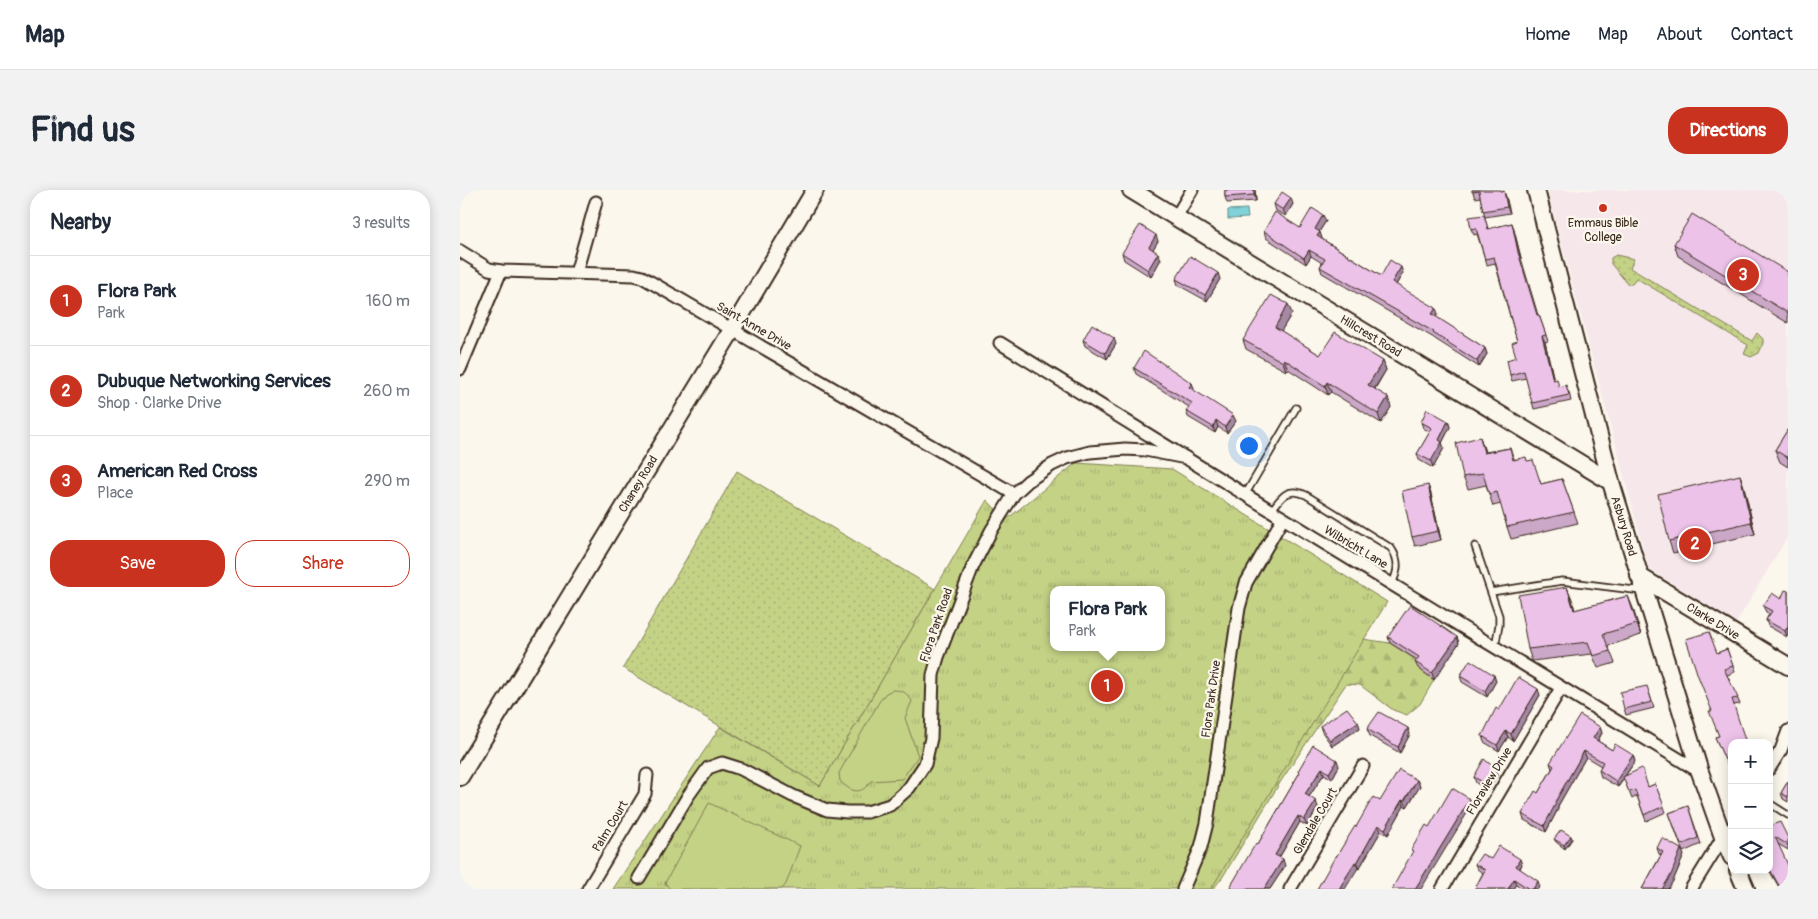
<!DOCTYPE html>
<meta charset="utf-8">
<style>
:root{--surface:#fff;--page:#f2f2f3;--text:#1f2937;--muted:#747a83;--line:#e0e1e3;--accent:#c8321e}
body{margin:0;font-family:Pangolin,sans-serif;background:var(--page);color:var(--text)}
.controls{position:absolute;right:15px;bottom:15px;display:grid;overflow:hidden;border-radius:10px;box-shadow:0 2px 12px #0003}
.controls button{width:45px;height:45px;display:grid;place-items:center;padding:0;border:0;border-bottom:1px solid var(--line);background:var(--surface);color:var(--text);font:25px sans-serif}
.you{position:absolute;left:788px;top:255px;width:18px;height:18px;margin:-12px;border:4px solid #fff;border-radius:50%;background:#1a73e8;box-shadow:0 0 0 8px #1a73e833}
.badge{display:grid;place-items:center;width:32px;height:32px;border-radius:50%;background:var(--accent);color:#fff;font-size:16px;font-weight:700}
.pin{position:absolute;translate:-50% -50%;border:2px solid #fff;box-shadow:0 1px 5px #0006}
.popup{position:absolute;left:590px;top:396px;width:115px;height:65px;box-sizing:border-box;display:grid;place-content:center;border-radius:10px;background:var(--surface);filter:drop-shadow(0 1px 4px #0005);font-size:16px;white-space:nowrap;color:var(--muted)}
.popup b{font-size:19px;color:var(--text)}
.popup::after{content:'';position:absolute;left:50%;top:100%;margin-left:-10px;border:10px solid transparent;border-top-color:var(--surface)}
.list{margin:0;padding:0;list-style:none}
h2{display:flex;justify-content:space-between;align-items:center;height:65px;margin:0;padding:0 20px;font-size:21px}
h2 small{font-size:16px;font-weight:400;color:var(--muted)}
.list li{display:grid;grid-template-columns:32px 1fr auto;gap:15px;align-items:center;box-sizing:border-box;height:90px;padding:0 20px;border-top:1px solid var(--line)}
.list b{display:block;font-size:19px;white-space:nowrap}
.list p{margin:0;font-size:16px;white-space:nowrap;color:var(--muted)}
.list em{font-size:16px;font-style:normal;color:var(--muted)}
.actions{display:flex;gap:10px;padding:15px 20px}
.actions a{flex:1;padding:11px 0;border:1px solid var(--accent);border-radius:20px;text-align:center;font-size:18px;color:var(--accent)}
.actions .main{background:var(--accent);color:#fff}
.icon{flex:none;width:28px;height:28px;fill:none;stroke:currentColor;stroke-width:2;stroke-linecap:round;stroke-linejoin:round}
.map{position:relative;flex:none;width:1328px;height:699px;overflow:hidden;border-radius:20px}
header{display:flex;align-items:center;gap:30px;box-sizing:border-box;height:70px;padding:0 25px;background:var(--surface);border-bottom:1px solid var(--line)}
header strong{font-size:24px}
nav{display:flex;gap:28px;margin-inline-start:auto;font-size:18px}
.intro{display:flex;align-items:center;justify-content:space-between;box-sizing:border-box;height:120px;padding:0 30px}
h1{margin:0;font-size:35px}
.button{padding:12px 22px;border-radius:20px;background:var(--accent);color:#fff;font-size:18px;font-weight:700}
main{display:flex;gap:30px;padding:0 30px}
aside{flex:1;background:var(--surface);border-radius:20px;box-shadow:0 2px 12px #0003}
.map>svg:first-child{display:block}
.built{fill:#f6e7eb}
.grass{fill:url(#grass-dots);stroke:#807e52}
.forest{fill:url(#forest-firs);stroke:#807e52}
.park{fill:url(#park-tufts);stroke:#807e52;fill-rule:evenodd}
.garden{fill:#c4d286;stroke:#807e52}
.water{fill:url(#water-waves);stroke:#658f8e}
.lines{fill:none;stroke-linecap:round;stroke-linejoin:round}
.lane-casing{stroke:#3b2a1e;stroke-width:9}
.street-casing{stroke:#3b2a1e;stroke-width:15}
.secondary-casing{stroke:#3b2a1e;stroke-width:20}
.lane{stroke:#fbf7ec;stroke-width:5.5}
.street{stroke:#fbf7ec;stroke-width:11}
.secondary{stroke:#fbf7ec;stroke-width:16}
.wall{fill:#cba7c8;stroke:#3b2a1e}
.shaded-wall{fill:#a588a3;stroke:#3b2a1e}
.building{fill:#ecc2e9;stroke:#3b2a1e}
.poi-dot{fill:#c8321e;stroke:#fbf7ec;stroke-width:2}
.labels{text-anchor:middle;stroke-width:4.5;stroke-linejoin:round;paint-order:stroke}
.poi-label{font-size:12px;fill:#3b2a1e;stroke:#fbf7ec}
.street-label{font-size:12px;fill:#3b2a1e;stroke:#fbf7ec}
</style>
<header>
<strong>Map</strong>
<nav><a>Home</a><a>Map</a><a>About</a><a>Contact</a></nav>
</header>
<div class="intro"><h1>Find us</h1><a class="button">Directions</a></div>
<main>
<aside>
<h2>Nearby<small>3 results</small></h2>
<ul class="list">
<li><span class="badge">1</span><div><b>Flora Park</b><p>Park</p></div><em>160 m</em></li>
<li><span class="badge">2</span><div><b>Dubuque Networking Services</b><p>Shop · Clarke Drive</p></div><em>260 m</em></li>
<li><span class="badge">3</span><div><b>American Red Cross</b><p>Place</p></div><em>290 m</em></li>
</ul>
<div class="actions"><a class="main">Save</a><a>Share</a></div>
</aside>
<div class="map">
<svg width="1328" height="699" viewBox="0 0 1328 699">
<defs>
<pattern id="grass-dots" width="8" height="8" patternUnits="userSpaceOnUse" patternTransform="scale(1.25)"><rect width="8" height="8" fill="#c4d286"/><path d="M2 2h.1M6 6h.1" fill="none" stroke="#a9b473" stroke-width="1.8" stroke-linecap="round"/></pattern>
<pattern id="forest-firs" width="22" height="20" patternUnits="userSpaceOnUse" patternTransform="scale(1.25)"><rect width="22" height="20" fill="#c4d286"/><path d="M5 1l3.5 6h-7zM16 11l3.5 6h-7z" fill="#a9b473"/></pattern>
<pattern id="park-tufts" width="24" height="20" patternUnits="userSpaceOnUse" patternTransform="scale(1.25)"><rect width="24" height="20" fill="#c4d286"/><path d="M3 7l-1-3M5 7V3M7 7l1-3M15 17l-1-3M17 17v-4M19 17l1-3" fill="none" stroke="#a9b473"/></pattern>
<pattern id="water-waves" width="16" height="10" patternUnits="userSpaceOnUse" patternTransform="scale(1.25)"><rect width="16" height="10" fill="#81d2d8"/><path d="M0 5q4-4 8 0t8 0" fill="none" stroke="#70b4b9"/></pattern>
</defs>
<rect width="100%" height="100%" fill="#fbf7ec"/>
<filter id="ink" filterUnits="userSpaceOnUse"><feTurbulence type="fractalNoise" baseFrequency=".02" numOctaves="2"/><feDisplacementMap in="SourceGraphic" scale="10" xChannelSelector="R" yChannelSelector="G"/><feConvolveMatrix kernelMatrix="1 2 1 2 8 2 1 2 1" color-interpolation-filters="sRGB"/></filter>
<g filter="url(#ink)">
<polygon class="built" points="1087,0 1328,0 1328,346 1276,433 1189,379"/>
<g class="grass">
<polygon points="1156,65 1174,69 1170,78 1292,151 1297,143 1303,149 1303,153 1299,163 1291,167 1284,164 1288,155 1176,88 1172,94 1168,94 1151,74 1151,68"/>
<polygon points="277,281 475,399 360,596 163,478"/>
</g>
<polygon class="forest" points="896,448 930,453 961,473 958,478 974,490 960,514 947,525 933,520 900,495 886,494 821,591 762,688 753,699 735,699"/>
<path class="park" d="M616 273 712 279 927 412 751 699H153L260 537 360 596 527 310 546 330ZM593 400H701V457H593Z"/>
<g class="garden">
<path d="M433 500C443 500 447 503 452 511L445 528 458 566 442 589 411 591C401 606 391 602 380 591L379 583 419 512 426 503Z"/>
<polygon points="249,613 340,656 326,694 322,699 210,699 205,693"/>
</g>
<polygon class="water" points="787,19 788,28 768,29 768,20"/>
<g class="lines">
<defs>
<g id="lane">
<polyline points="785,305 836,218"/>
<path d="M811 321C821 308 827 296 846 305L931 358C940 371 938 381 932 394"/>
<polyline points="1015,356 1039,426 1039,435 1035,457"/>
<polyline points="1031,402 1102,391 1182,401"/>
<polyline points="1309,613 1328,625"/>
</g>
<g id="street">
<polyline points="716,27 732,0"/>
<polyline points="0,61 29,79 41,81 174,85 182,87 554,304"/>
<polyline points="116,83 136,12"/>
<polyline points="540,153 823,328 1240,582"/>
<polyline points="0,179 41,81"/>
<polyline points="1309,579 1321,560 1328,541"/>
<polyline points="179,688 228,606 248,578 262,573 281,579 333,606 367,620 387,622 407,622 430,615 449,598 465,574 471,548 473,485 478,467 513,376 531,341 554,304 568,291 592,275 607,268 630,262 665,259 685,260 726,268"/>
<polyline points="128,699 185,604 187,585"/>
<polyline points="723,699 741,657 747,633 779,418 786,393 823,328"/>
<polyline points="830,699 903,576"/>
<polyline points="982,699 1101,498"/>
<polyline points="1231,699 1263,647 1272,638"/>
</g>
<g id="secondary">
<polyline points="671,0 1151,292"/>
<polyline points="1076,0 1151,292 1240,582 1263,647 1272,667"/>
<polyline points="1179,386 1328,476"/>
<polyline points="0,587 272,140 355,0"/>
<polyline points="1278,680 1286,699"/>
</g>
</defs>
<use href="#lane" class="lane-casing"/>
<use href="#street" class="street-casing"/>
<use href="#secondary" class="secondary-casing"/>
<use href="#lane" class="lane"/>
<use href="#street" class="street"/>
<use href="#secondary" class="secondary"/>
</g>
<g class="wall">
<polygon points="765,0 795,0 796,11 767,13 765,7"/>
<polygon points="1012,0 1042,1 1046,7 1050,23 1025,27 1020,7 1015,8"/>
<polygon points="814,14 833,14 826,26 816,21"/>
<polygon points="1024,25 1028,39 1052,33 1054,40 1061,68 1078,125 1079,125 1088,151 1085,152 1094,190 1099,197 1109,202 1111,211 1074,219 1066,188 1052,191 1050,185 1056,167 1057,151 1035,73 1027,75 1017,44 1014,45 1011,39"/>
<polygon points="866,31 859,42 862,49 921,86 943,83 936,95 978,124 976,127 1025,158 1027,164 1019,177 975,149 974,148 862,83 860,77 862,73 851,66 846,74 806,48 804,41 840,38"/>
<polygon points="698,51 693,59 701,69 691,87 664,70 662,63"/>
<polygon points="1214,54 1328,82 1328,133 1218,66"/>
<polygon points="716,89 760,89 747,111 718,95"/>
<polygon points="832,123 821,141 860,165 923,171 926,180 915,199 931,217 921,233 871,202 868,205 828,179 826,181 786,159 783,150"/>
<polygon points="623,150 656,154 647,169 625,156"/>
<polygon points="674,178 732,193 734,199 733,200 776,231 767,243 758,237 755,243 728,227 726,221 729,217 676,184"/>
<polygon points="988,231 990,237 982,253 984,258 973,278 959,270 957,264 970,242 963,238 961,232"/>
<polygon points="1328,239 1328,277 1320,272 1315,260"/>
<polygon points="1020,247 1025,262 1050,258 1054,269 1067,271 1081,294 1102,289 1118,333 1051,349 1047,337 1041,314 1033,316 1026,295 1008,299 1003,287"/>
<polygon points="1280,285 1284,297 1295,344 1213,363 1209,351"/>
<polygon points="968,295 971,304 981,350 955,356 952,347"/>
<polygon points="1107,397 1115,420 1168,406 1181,445 1148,456 1155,473 1138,478 1132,464 1072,471 1068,459"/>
<polygon points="1328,401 1328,446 1327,447 1308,436 1306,430 1309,424 1306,422 1303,416 1321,409"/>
<polygon points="928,447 997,447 999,453 974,490 958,478 955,472 957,470 930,453"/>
<polygon points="1267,459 1275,482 1267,485 1280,514 1274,515 1269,576 1268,576 1255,547 1259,546 1251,521 1257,463"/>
<polygon points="1000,486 1036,491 1027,507 1002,492"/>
<polygon points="1189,502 1194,518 1166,525 1164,519"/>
<polygon points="1080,505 1053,551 1048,547 1039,561 1024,552 1022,546 1039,520"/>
<polygon points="898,532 900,538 872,556 862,542 860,536"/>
<polygon points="1140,537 1142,543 1138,551 1152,560 1175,571 1166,585 1188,597 1195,594 1206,622 1186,631 1177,606 1172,609 1164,589 1158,597 1141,587 1139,580 1141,576 1126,567 1098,616 1098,619 1086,642 1064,630 1062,624 1078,603 1092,579 1090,573"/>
<polygon points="907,539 950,544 940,563 910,546"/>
<polygon points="879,576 872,589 864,584 849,607 858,617 847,636 840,632 819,668 825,676 810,699 769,699 798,654 839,584 838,581"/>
<polygon points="1038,584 1028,600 1016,593 1014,587"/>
<polygon points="957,590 960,596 947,617 944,616 928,645 921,641 899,679 876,667 896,637 920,611"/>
<polygon points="1328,591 1328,612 1323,609 1321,603"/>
<polygon points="1228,616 1241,654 1223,662 1209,623"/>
<polygon points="1309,636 1328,648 1328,660 1318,654 1328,699 1320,699 1309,680"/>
<polygon points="1111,646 1112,649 1105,659 1096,652 1094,649"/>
<polygon points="1197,658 1224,665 1213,691 1208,699 1182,699 1201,665 1199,664"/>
<polygon points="1031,669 1062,674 1060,679 1080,697 1078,699 1063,699 1056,694 1053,699 1015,699 1015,698 1023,683 1017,679 1015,674"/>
</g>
<g class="shaded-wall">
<polygon points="794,0 795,0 796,11 794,5"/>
<polygon points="1044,1 1046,7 1050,23 1047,17"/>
<polygon points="831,8 833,14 826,26 823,20"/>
<polygon points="863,25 866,31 857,45 855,39"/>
<polygon points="1052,33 1054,40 1061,68 1058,62"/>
<polygon points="860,42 862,48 860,52 857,46"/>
<polygon points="696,45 698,51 691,63 689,57"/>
<polygon points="849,60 851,66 846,74 844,68"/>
<polygon points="698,63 701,69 691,87 688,80"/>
<polygon points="941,77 943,83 934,98 932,92"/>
<polygon points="758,83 760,89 747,111 745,105"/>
<polygon points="828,114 832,123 818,146 815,137"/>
<polygon points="976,118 978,124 974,130 972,124"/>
<polygon points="1082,146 1085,152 1095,196 1093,190"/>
<polygon points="654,148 656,154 647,169 645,163"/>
<polygon points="1025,158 1027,164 1019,177 1017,171"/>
<polygon points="824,169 828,179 826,181 823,172"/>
<polygon points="923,171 926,180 911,204 908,195"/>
<polygon points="867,192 871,202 868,205 865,196"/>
<polygon points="732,193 734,199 731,204 729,197"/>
<polygon points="928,207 931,217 921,233 918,224"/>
<polygon points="773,225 776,231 767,243 765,237"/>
<polygon points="756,230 758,237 755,243 753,237"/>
<polygon points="988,231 990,237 982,253 984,258 973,278 971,271 979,250"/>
<polygon points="1020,247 1024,259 1028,274 1024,263"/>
<polygon points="1280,285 1284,297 1295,344 1291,332"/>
<polygon points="968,295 971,304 981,350 978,341"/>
<polygon points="1107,397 1112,409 1118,432 1114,420"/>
<polygon points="1168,406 1173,418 1181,445 1177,434"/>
<polygon points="1328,436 1328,446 1327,447 1325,441"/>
<polygon points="997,447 999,453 974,490 972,483"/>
<polygon points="1034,485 1036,491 1027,507 1025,501"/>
<polygon points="1078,499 1080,505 1053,551 1051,544"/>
<polygon points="898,532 900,538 872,556 870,550"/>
<polygon points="1140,537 1142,543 1135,554 1133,548"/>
<polygon points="948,538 950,544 940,563 938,557"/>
<polygon points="1046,541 1048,547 1039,561 1037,555"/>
<polygon points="1124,561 1126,567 1098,616 1098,619 1086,642 1084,636 1095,612"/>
<polygon points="1173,565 1175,571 1158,597 1156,591"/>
<polygon points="877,570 879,576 872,589 869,583"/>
<polygon points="862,578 864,584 847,610 845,604"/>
<polygon points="1035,578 1038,584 1028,600 1026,594"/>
<polygon points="957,590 960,596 947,617 944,611"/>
<polygon points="1010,609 1012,615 961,699 955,699"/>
<polygon points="942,610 944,616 928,645 925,639"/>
<polygon points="856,611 858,617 847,636 844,630"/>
<polygon points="838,626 840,632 817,671 815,665"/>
<polygon points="918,635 921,641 899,679 897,673"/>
<polygon points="1111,646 1112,649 1105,659 1104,655"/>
<polygon points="1221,659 1224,665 1213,691 1208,699 1202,699"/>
<polygon points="823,669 825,676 810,699 804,699"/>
<polygon points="1060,669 1062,674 1058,682 1056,676"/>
<polygon points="895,672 898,678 885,699 879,699"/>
<polygon points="1054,689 1056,694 1053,699 1048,699"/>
<polygon points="1078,691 1080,697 1078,699 1073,699"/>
</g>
<g class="building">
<polygon points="765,0 794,0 794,5 765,7"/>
<polygon points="1012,0 1041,0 1041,2 1044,1 1047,17 1023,21 1019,1 1012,2"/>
<polygon points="822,2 831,8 823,20 814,14"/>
<polygon points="852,18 863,25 855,39 860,42 857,46 921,86 930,70 941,77 932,92 976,118 972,124 1025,158 1017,171 973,143 974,142 860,77 865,69 849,60 844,68 804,41 815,22 840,38"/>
<polygon points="1232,24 1328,82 1328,123 1214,54"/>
<polygon points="1024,25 1028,39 1052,33 1058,62 1077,125 1079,125 1086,145 1082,146 1093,190 1097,189 1099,197 1106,195 1109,205 1072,213 1064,181 1050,185 1047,170 1056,167 1052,153 1057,151 1034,67 1025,69 1016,38 1011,39 1009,27"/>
<polygon points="680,35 696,45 689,57 698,63 688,80 662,63"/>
<polygon points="730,66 758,83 745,105 716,89"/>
<polygon points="811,105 828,114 815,137 860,165 875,142 923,171 908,195 928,207 918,224 867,192 865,196 824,169 823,172 783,150"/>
<polygon points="632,134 654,148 645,163 623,150"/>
<polygon points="684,161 732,193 729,197 773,225 765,237 756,230 753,237 726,221 732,213 674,178"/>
<polygon points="967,219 988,231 979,250 982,252 971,271 957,264 972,238 961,232"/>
<polygon points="1328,239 1328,268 1315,260"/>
<polygon points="1020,247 1024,263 1050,258 1053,270 1066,267 1067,271 1073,270 1081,294 1102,289 1114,322 1047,337 1037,302 1029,304 1023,283 1003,287 996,253"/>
<polygon points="1280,285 1291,332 1209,351 1198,304"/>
<polygon points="968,295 978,341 952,347 942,301"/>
<polygon points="1107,397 1114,420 1168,406 1177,434 1143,444 1150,461 1133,466 1128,452 1068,459 1058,405"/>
<polygon points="1325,400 1328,401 1328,436 1325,441 1306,430 1312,421 1303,416 1312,403 1321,409"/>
<polygon points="950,415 997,447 972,483 955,472 959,467 928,447"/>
<polygon points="1249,442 1257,463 1267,459 1273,476 1264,479 1278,508 1272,509 1286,553 1272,553 1272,583 1267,570 1265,570 1255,547 1259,546 1249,521 1252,521 1238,486 1226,449"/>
<polygon points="1010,470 1034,485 1025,501 1000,486"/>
<polygon points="1058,487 1078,499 1051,544 1046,541 1037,555 1022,546 1036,518 1039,520"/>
<polygon points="1187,496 1192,512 1164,519 1160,502"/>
<polygon points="887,518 898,532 870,550 860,536"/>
<polygon points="919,522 948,538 938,557 907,539"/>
<polygon points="1120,525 1140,537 1133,548 1152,560 1155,554 1173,565 1156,591 1139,580 1143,572 1124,561 1095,612 1096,613 1084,636 1062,624 1075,601 1078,603 1094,576 1090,573"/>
<polygon points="853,555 877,570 869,583 862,578 845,604 856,611 844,630 838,626 815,665 823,669 804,699 769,699 796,653 798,654 840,582 838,581"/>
<polygon points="1024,569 1035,578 1026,594 1014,587"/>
<polygon points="1182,578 1188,597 1195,594 1204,616 1184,625 1175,600 1169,602 1163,587"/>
<polygon points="939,580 957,590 944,611 942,610 925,639 918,635 897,673 895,672 879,699 857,699 875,667 876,667 895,636 896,637 913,607 920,611"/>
<polygon points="1328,591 1328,607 1321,603"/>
<polygon points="992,598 1010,609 955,699 932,699 953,661 951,660 966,635 969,637"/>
<polygon points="1228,616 1238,648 1221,655 1209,623"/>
<polygon points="1320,632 1328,648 1328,655 1315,647 1328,675 1328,699 1321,699 1309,678 1309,672 1310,671 1309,670 1309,636"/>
<polygon points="1101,640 1111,646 1104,655 1094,649"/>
<polygon points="1202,648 1221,659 1211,685 1202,699 1182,699 1203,662 1197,658"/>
<polygon points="1039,656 1060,669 1056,676 1078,691 1073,699 1069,699 1054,689 1048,699 1016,699 1015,698 1025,680 1015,674 1022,664 1031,669"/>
</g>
</g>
<circle class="poi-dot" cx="1143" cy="18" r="5"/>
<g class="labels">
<g class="poi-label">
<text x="1143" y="37">Emmaus Bible<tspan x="1143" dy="14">College</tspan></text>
</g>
<g class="street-label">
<text transform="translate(294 136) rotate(30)" y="4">Saint Anne Drive</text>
<text transform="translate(911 146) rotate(31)" y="4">Hillcrest Road</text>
<text transform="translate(178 294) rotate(-59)" y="4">Chaney Road</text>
<text transform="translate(1164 336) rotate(73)" y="4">Asbury Road</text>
<text transform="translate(896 357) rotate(31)" y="4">Wilbricht Lane</text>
<text transform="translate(1253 431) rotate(31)" y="4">Clarke Drive</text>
<text transform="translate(476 435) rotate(-71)" y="4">Flora Park Road</text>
<text transform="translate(751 509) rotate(-82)" y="4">Flora Park Drive</text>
<text transform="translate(1029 591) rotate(-59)" y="4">Floraview Drive</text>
<text transform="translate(855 631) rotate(-60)" y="4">Glendale Court</text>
<text transform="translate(150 636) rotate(-59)" y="4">Palm Court</text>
</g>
</g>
</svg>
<div class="controls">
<button>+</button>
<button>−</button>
<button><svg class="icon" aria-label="layers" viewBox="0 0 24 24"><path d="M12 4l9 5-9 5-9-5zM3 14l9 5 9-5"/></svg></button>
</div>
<div class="you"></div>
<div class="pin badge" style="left:647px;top:496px">1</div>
<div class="popup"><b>Flora Park</b>Park</div>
<div class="pin badge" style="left:1235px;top:354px">2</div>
<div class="pin badge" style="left:1283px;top:85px">3</div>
</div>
</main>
